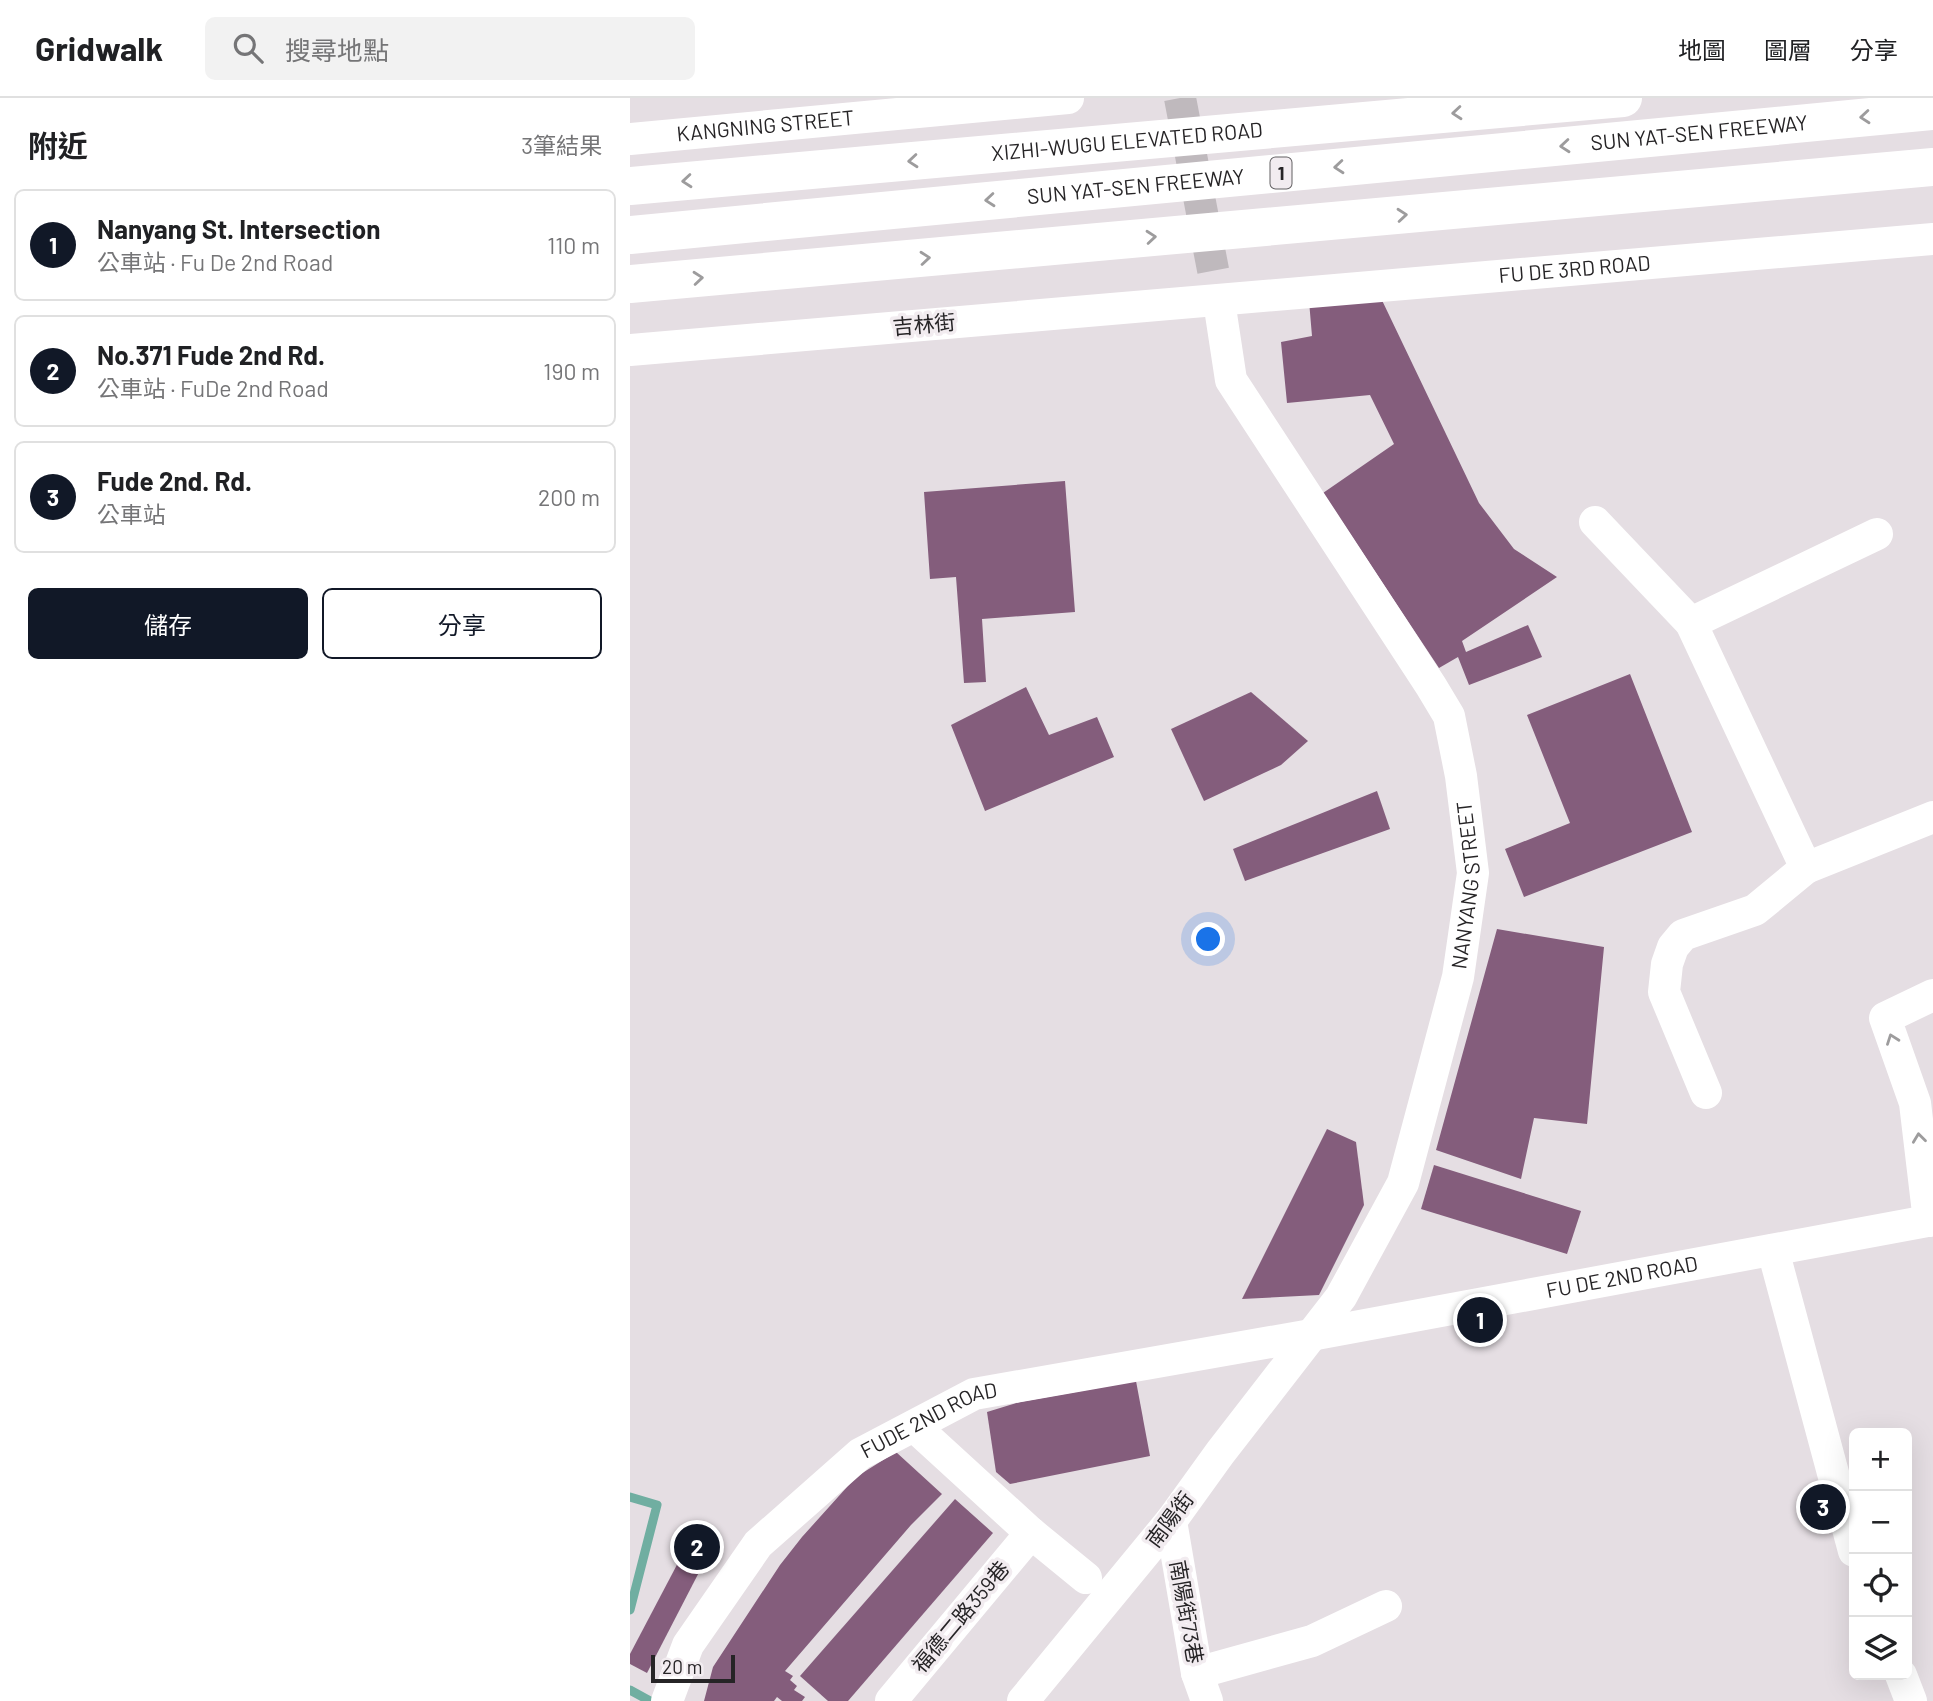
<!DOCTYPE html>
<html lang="zh-TW">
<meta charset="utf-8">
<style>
:root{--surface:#fff;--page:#f2f2f2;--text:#202124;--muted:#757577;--line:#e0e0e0;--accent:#111827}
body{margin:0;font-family:Barlow,"Noto Sans TC",sans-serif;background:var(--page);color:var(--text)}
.controls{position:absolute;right:21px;bottom:21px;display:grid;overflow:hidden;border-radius:10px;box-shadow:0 7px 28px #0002}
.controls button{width:63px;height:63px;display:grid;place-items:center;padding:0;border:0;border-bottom:2px solid var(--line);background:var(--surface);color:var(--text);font:35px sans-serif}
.scale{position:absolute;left:21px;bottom:18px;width:84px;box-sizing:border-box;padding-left:7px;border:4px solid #262426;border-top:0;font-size:19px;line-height:24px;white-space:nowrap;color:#262426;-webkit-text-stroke:5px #f2ecf0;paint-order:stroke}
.you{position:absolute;left:579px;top:842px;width:24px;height:24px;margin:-18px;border:5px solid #fff;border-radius:50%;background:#1a73e8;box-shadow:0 0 0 10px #1a73e833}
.badge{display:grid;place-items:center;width:46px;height:46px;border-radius:50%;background:var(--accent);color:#fff;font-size:23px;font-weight:700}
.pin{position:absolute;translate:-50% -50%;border:4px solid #fff;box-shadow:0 2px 7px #0006}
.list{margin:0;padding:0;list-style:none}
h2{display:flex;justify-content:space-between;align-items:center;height:91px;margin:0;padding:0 28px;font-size:30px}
h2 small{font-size:23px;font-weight:400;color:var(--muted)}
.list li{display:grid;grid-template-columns:46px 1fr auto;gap:21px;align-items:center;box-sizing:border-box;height:112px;margin:0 14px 14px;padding:0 14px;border:2px solid var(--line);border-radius:10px}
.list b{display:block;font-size:26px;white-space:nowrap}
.list p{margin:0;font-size:23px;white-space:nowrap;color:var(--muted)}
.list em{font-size:23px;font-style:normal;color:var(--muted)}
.actions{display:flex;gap:14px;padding:21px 28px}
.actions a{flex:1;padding:16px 0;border:2px solid var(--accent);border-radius:10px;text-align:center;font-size:24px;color:var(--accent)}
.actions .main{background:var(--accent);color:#fff}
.icon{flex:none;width:38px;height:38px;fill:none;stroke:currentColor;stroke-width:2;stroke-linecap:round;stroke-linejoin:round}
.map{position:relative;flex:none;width:1303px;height:1603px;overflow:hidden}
header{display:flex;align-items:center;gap:42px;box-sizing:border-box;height:98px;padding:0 35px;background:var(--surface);border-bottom:2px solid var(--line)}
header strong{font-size:33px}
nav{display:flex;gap:38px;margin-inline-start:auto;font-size:24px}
.search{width:490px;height:63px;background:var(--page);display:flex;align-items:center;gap:18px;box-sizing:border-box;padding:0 24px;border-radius:10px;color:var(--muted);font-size:26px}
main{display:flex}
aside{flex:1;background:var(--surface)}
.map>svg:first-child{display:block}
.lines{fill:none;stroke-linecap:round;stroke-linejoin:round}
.stream{stroke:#70aea1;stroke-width:9}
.building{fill:#845d7c}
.minor-tunnel{stroke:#bfb9bd;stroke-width:32;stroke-dasharray:32 16;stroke-linecap:butt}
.minor{stroke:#fff;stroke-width:32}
.highway{stroke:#fff;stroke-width:38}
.oneway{stroke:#9d9c9d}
.labels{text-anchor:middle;stroke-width:7;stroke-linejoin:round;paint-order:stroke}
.shield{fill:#f2ecf0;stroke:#636063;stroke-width:2}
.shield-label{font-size:19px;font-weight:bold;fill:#262426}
.street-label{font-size:21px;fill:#262426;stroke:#f2ecf0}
</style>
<header>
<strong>Gridwalk</strong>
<div class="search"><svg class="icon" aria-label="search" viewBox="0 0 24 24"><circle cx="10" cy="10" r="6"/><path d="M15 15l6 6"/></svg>搜尋地點</div>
<nav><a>地圖</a><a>圖層</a><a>分享</a></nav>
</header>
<main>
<aside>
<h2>附近<small>3筆結果</small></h2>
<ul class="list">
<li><span class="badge">1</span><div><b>Nanyang St. Intersection</b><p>公車站 · Fu De 2nd Road</p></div><em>110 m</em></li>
<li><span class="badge">2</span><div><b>No.371 Fude 2nd Rd.</b><p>公車站 · FuDe 2nd Road</p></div><em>190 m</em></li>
<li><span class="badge">3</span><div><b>Fude 2nd. Rd.</b><p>公車站</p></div><em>200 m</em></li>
</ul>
<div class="actions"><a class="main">儲存</a><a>分享</a></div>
</aside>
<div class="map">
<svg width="1303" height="1603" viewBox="0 0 1303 1603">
<rect width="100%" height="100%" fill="#e5dee3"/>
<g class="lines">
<g class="stream">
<polyline points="0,1399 27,1407 0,1512"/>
<polyline points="0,1592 20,1603"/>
</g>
</g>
<g class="building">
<polygon points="749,196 849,405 884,451 927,479 832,543 836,554 898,527 912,559 839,587 828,559 809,570 693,395 764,346 740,297 657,305 651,244 682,238 679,203"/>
<polygon points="435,383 445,514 352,521 356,584 334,585 326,479 300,481 294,394"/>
<polygon points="1000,576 1062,734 894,799 875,751 940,725 897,617"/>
<polygon points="396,589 419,637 467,619 484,659 355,713 321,627"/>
<polygon points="621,594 678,643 651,667 574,703 541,631"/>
<polygon points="747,693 760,731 615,783 603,751"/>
<polygon points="867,831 974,849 957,1026 904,1020 891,1081 806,1052"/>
<polygon points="697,1031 726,1044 734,1107 689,1197 612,1201"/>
<polygon points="804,1067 951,1113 937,1156 791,1111"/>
<polygon points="506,1283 520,1358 380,1386 366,1374 357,1314 390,1304"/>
<polygon points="266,1354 312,1396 281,1427 155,1573 163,1578 160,1582 167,1588 164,1592 175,1599 172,1603 152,1603 147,1599 144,1603 74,1603 83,1569 150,1467 172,1439 226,1379"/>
<polygon points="325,1401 363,1435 218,1603 198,1603 170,1578"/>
<polygon points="60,1442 80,1453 17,1575 0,1566 0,1556"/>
</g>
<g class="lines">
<polyline class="minor-tunnel" points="550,0 589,203"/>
<g class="minor">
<path id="s1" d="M0 41 438 0"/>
<path id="s2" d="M0 252 1303 141"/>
<polyline points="965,424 1061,525"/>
<polyline points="1247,436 1061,525 1176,770 1303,719"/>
<polyline points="1076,995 1034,894 1037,866 1043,849 1053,837 1125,812 1176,770"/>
<polyline points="1299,1123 1285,1005 1255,920 1303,897"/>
<polyline points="1143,1152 1224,1453"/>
<polyline points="541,1423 567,1575 577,1603"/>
<polyline points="401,1435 456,1480"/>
<polyline points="567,1575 682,1543 756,1508"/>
<polyline points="1271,1577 1281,1603"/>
<path id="s3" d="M37 1603 58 1547 128 1446 230 1356 344 1296 681 1237 1303 1122"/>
<polyline points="261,1603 401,1435 284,1328"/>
<path id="s4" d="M393 1603 541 1423 590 1355 711 1199 773 1085 828 879 843 775 831 678 819 618 801 588 601 282 589 203"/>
</g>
<g class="highway">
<path id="s5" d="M0 88 993 0"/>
<path id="s6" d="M0 137 1303 13"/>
<polyline points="0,186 1303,69"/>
</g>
</g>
<defs><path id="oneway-chevron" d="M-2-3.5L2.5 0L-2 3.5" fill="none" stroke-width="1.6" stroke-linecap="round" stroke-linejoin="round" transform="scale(1.75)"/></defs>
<g class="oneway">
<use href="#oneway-chevron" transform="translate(827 15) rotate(175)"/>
<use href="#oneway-chevron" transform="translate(1235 19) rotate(175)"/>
<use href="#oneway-chevron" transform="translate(935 48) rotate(175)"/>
<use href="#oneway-chevron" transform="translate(283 63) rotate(175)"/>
<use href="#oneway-chevron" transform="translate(709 69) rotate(175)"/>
<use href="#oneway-chevron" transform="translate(57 83) rotate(175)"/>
<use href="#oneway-chevron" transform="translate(360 102) rotate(175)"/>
<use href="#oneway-chevron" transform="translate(772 117) rotate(-5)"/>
<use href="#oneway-chevron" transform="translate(521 139) rotate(-5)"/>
<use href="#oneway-chevron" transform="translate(295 160) rotate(-5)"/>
<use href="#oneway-chevron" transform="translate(68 180) rotate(-5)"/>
<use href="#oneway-chevron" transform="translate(1262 941) rotate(-110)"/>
<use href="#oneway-chevron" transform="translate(1289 1040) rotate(-97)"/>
</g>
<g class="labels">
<rect class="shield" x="640.5" y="59.5" width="21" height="31" rx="5"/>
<g class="shield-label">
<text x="651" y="82">1</text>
</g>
<g class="street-label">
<text dy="7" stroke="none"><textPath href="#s1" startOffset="136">KANGNING STREET</textPath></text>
<text dy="7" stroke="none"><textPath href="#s6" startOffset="1074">SUN YAT-SEN FREEWAY</textPath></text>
<text dy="7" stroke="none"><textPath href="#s5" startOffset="499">XIZHI-WUGU ELEVATED ROAD</textPath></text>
<text dy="7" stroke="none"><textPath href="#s6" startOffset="508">SUN YAT-SEN FREEWAY</textPath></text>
<text dy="7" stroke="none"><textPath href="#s2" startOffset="948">FU DE 3RD ROAD</textPath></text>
<text transform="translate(294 227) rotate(-5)" y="7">吉林街</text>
<text dy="7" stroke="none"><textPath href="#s4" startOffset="950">NANYANG STREET</textPath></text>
<text dy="7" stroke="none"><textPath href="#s3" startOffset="1106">FU DE 2ND ROAD</textPath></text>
<text dy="7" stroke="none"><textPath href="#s3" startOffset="396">FUDE 2ND ROAD</textPath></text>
<text transform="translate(540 1422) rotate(-53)" y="7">南陽街</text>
<text transform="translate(556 1514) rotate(80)" y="7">南陽街73巷</text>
<text transform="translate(331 1519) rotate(-50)" y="7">福德二路359巷</text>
</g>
</g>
</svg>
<div class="controls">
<button>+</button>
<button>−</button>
<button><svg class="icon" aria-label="locate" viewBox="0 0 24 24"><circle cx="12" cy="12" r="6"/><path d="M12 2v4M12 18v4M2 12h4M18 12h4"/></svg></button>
<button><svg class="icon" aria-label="layers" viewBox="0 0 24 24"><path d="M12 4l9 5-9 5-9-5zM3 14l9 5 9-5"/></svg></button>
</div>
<div class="scale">20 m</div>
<div class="you"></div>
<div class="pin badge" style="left:850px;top:1222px">1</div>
<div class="pin badge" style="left:67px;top:1449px">2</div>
<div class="pin badge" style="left:1193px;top:1409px">3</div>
</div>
</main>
